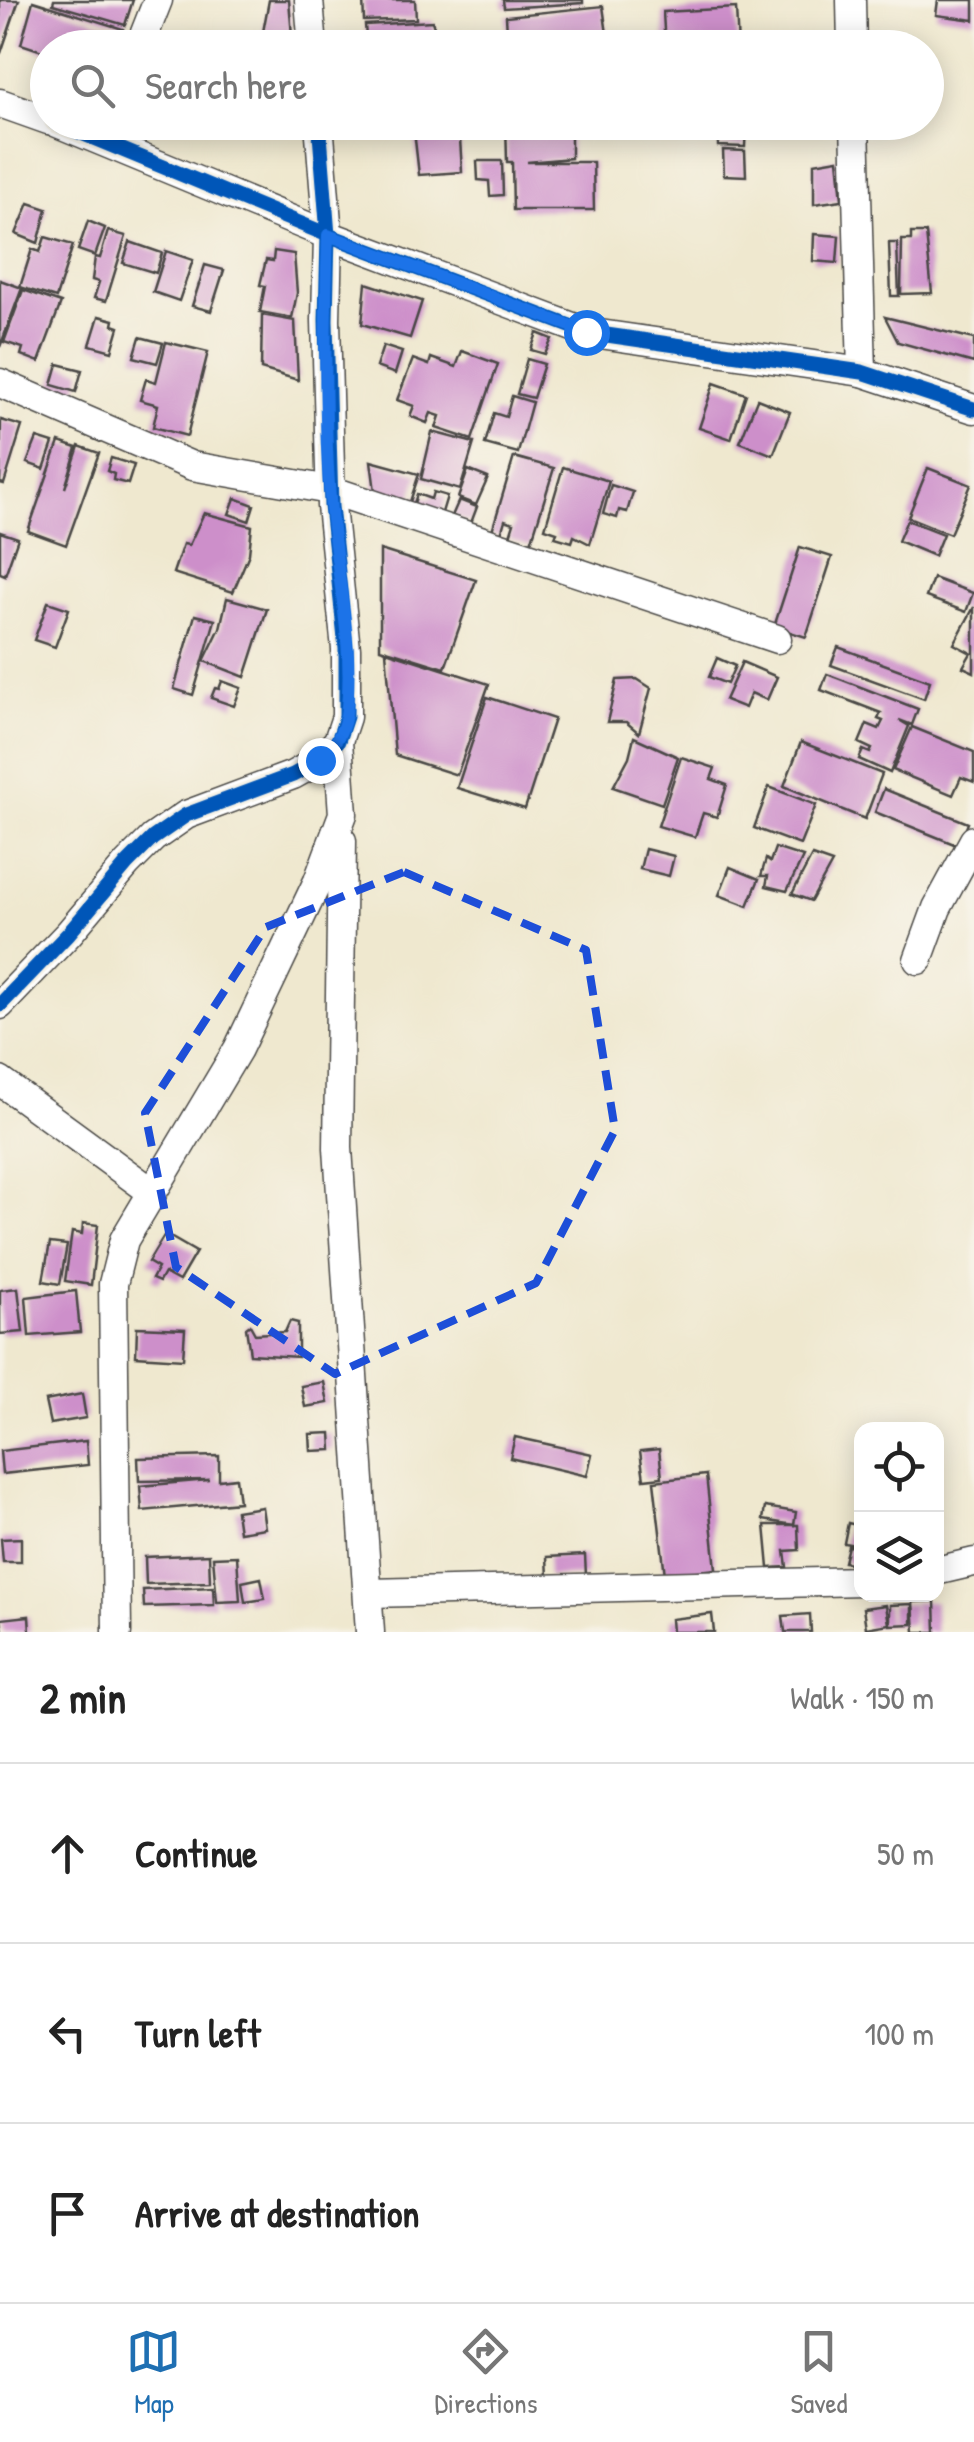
<!DOCTYPE html>
<meta charset="utf-8">
<style>
:root{--surface:#fff;--page:#f2f2f2;--text:#222;--muted:#767676;--line:#e0e0e0;--accent:#1f6fb2}
body{margin:0;font-family:"Patrick Hand",sans-serif;background:var(--page);color:var(--text)}
.controls{position:absolute;right:30px;bottom:30px;display:grid;overflow:hidden;border-radius:20px;box-shadow:0 5px 25px #0003}
.controls button{width:90px;height:90px;display:grid;place-items:center;padding:0;border:0;border-bottom:2px solid var(--line);background:var(--surface);color:var(--text);font:50px sans-serif}
.stop{position:absolute;width:30px;height:30px;margin:-22px;border:8px solid #1a73e8;border-radius:50%;background:#fff}
.stop.end{background:#1a73e8;border-color:#fff;box-shadow:0 2px 10px #0008}
.list{margin:0;padding:0;list-style:none}
h2{display:flex;justify-content:space-between;align-items:center;height:130px;margin:0;padding:0 40px;font-size:42px}
h2 small{font-size:32px;font-weight:400;color:var(--muted)}
.list li{display:grid;grid-template-columns:65px 1fr auto;gap:30px;align-items:center;box-sizing:border-box;height:180px;padding:0 40px;border-top:2px solid var(--line)}
.list b{display:block;font-size:38px;white-space:nowrap}
.list em{font-size:32px;font-style:normal;color:var(--muted)}
.icon{flex:none;width:55px;height:55px;fill:none;stroke:currentColor;stroke-width:2;stroke-linecap:round;stroke-linejoin:round}
.map{position:relative;flex:none;width:974px;height:1632px;overflow:hidden}
.search{position:absolute;background:var(--surface);box-shadow:0 5px 25px #0003;left:30px;right:30px;top:30px;height:110px;display:flex;align-items:center;gap:25px;box-sizing:border-box;padding:0 35px;border-radius:55px;color:var(--muted);font-size:38px}
.sheet{height:670px;background:var(--surface)}
nav{display:flex;justify-content:space-around;align-items:center;box-sizing:border-box;height:140px;border-top:2px solid var(--line);background:var(--surface);font-size:28px;color:var(--muted)}
nav a{display:grid;justify-items:center;gap:5px}
nav .on{color:var(--accent)}
.map>svg:first-child{display:block}
.building{fill:#cd8fca}
.lines{fill:none;stroke-linecap:round;stroke-linejoin:round}
.street-casing{stroke:#484744;stroke-width:31}
.street{stroke:#fff;stroke-width:28}
.cycleway-casing{stroke:#f7f3e8;stroke-width:21}
.cycleway{stroke:#0057b8;stroke-width:15}
.route{stroke:#1a73e8;stroke-width:12}
.marked{fill:none;stroke:#1d4ed8;stroke-width:8;stroke-dasharray:20 12;stroke-linejoin:round}
</style>
<div class="map">
<svg width="974" height="1632" viewBox="0 0 974 1632">
<rect width="100%" height="100%" fill="#f7f3e8"/>
<filter id="ink" filterUnits="userSpaceOnUse"><feTurbulence type="fractalNoise" baseFrequency=".01" numOctaves="2"/><feDisplacementMap in="SourceGraphic" scale="20" xChannelSelector="R" yChannelSelector="G"/><feConvolveMatrix kernelMatrix="1 2 1 2 8 2 1 2 1" color-interpolation-filters="sRGB"/></filter>
<filter id="wash" filterUnits="userSpaceOnUse"><feTurbulence type="fractalNoise" baseFrequency=".0048" numOctaves="4" result="noise"/><feDisplacementMap in="SourceGraphic" scale="40" xChannelSelector="R" yChannelSelector="G"/><feGaussianBlur stdDeviation="2.25" result="paint"/><feColorMatrix in="noise" values="0 0 0 0 0 0 0 0 0 0 0 0 0 0 0 0 0 1.4 0 .05"/><feComposite in="paint" operator="in"/></filter>
<g filter="url(#wash)">
<rect width="100%" height="100%" fill="#efe8cf"/>
<g id="blocks">
<g class="building">
<polygon points="0,0 19,0 1,53 0,53"/>
<polygon points="54,0 133,0 125,25 53,4"/>
<polygon points="269,0 289,0 293,48 260,48"/>
<polygon points="363,0 415,0 416,19 364,21"/>
<polygon points="503,0 583,0 583,3 504,8"/>
<polygon points="938,0 974,0 974,20 936,15"/>
<polygon points="33,1 123,29 118,48 48,48 48,53 21,44"/>
<polygon points="603,6 609,48 508,48 506,16"/>
<polygon points="736,8 738,48 665,48 663,12"/>
<polygon points="432,21 441,48 367,48 365,25"/>
<polygon points="413,122 459,122 462,172 419,175"/>
<polygon points="506,122 571,122 571,158 527,162 593,162 594,210 513,210 512,162 507,162"/>
<polygon points="718,122 746,122 745,147 718,146"/>
<polygon points="723,150 745,151 746,176 724,175"/>
<polygon points="838,159 842,200 814,204 814,163"/>
<polygon points="477,161 502,161 503,195 490,196 489,181 478,180"/>
<polygon points="29,203 47,209 38,243 16,234"/>
<polygon points="88,221 105,228 95,256 78,250"/>
<polygon points="108,231 126,236 106,301 94,298 99,282 92,280 95,257 100,258"/>
<polygon points="911,233 926,233 932,293 901,294 902,240 911,240"/>
<polygon points="814,234 839,236 837,263 813,261"/>
<polygon points="45,237 73,245 56,298 20,287 32,249 40,252"/>
<polygon points="130,242 162,253 156,273 123,263"/>
<polygon points="889,243 897,243 899,296 891,296"/>
<polygon points="166,251 193,260 179,301 153,292"/>
<polygon points="274,251 294,254 297,293 292,318 260,312 265,286 260,285 266,260 273,261"/>
<polygon points="205,265 224,270 211,311 192,306"/>
<polygon points="0,280 22,288 0,347"/>
<polygon points="366,283 422,301 410,338 362,324"/>
<polygon points="23,290 61,303 39,362 21,355 23,348 4,342"/>
<polygon points="262,315 295,321 298,380 261,369"/>
<polygon points="99,316 114,320 113,325 119,327 112,351 90,345"/>
<polygon points="885,317 974,339 974,363 898,342"/>
<polygon points="537,333 552,339 545,354 531,350"/>
<polygon points="140,337 163,343 157,363 134,357"/>
<polygon points="166,342 208,352 187,436 153,427 158,405 140,400 146,379 156,382"/>
<polygon points="383,346 402,352 395,374 376,367"/>
<polygon points="462,351 498,364 472,440 436,428 440,416 431,413 427,423 410,416 414,406 397,400 413,359 429,365 431,358 456,367"/>
<polygon points="527,359 544,364 533,398 517,394"/>
<polygon points="58,364 82,370 76,392 52,385"/>
<polygon points="714,383 746,394 731,439 699,428"/>
<polygon points="512,396 532,402 518,453 485,444 494,413 506,417"/>
<polygon points="757,399 790,412 773,455 740,442"/>
<polygon points="1,420 22,426 4,484 0,483"/>
<polygon points="432,432 474,443 460,490 421,479"/>
<polygon points="37,438 53,443 44,469 27,463"/>
<polygon points="59,442 77,448 65,488 79,446 99,453 66,545 28,531"/>
<polygon points="514,457 554,468 530,546 509,539 514,523 505,520 500,537 491,534"/>
<polygon points="111,458 134,465 128,484 113,480 114,474 107,471"/>
<polygon points="371,461 419,474 409,505 376,499"/>
<polygon points="563,467 609,481 590,544 574,536 572,542 555,537 557,532 545,528"/>
<polygon points="928,468 971,485 950,534 908,517"/>
<polygon points="468,470 488,478 476,505 458,498"/>
<polygon points="611,485 633,492 627,512 619,510 617,518 603,514"/>
<polygon points="433,492 447,496 441,516 413,506 417,494 431,499"/>
<polygon points="235,498 254,505 249,521 229,514"/>
<polygon points="459,500 477,507 471,523 452,516"/>
<polygon points="204,513 252,526 249,554 233,592 173,573 183,544 189,545"/>
<polygon points="907,520 943,534 934,556 898,541"/>
<polygon points="0,532 18,538 5,575 0,573"/>
<polygon points="800,547 832,557 806,637 774,627"/>
<polygon points="380,550 476,580 445,668 380,648"/>
<polygon points="933,578 973,593 966,612 926,597"/>
<polygon points="227,598 267,609 245,677 204,661 220,628"/>
<polygon points="48,602 69,609 55,647 34,640"/>
<polygon points="974,607 974,672 963,667 971,653 954,644"/>
<polygon points="195,615 215,620 193,695 174,689"/>
<polygon points="838,647 930,681 924,699 831,665"/>
<polygon points="386,651 489,684 457,775 395,755"/>
<polygon points="717,658 735,666 727,684 709,677"/>
<polygon points="742,662 777,677 767,700 751,693 745,708 725,700"/>
<polygon points="827,674 918,709 912,725 899,720 909,726 890,773 859,759 863,750 870,753 872,749 859,743 867,724 879,729 883,721 878,719 881,713 821,690"/>
<polygon points="637,679 651,688 639,733 626,722 607,722 617,680"/>
<polygon points="222,681 241,688 234,706 211,698 215,688 219,689"/>
<polygon points="487,697 554,719 525,809 457,788"/>
<polygon points="912,727 974,752 974,782 961,777 953,795 893,770"/>
<polygon points="634,737 678,757 662,804 613,787 629,757"/>
<polygon points="801,742 882,774 865,819 784,786"/>
<polygon points="681,757 715,768 711,779 727,785 717,817 703,813 695,837 658,826"/>
<polygon points="769,787 816,805 800,845 754,828"/>
<polygon points="884,789 968,823 959,846 875,812"/>
<polygon points="775,848 803,857 787,891 766,886 768,876 761,876 766,859 770,862"/>
<polygon points="645,849 674,856 669,876 640,869"/>
<polygon points="812,856 832,863 811,901 792,894"/>
<polygon points="730,867 759,879 748,906 719,895"/>
<polygon points="83,1223 98,1225 91,1285 65,1281 72,1232 82,1234"/>
<polygon points="165,1234 196,1252 179,1281 164,1273 159,1282 152,1279 158,1268 148,1262"/>
<polygon points="50,1243 67,1245 60,1284 43,1281"/>
<polygon points="18,1288 23,1332 0,1334 0,1290"/>
<polygon points="76,1291 80,1332 29,1336 26,1297"/>
<polygon points="290,1321 298,1323 298,1357 250,1354 246,1328 250,1325 255,1334 285,1332"/>
<polygon points="137,1327 185,1329 183,1359 136,1356"/>
<polygon points="324,1382 328,1403 305,1407 301,1386"/>
<polygon points="82,1394 86,1418 50,1424 45,1401"/>
<polygon points="331,1433 332,1450 311,1451 310,1434"/>
<polygon points="515,1437 592,1454 587,1476 510,1458"/>
<polygon points="86,1441 88,1465 2,1474 0,1451"/>
<polygon points="659,1449 662,1477 644,1479 640,1451"/>
<polygon points="219,1456 219,1480 236,1478 239,1502 142,1511 140,1486 209,1480 139,1481 138,1458"/>
<polygon points="706,1475 716,1569 665,1575 654,1481"/>
<polygon points="262,1507 265,1528 239,1532 236,1511"/>
<polygon points="765,1507 796,1512 794,1525 763,1520"/>
<polygon points="848,1523 861,1526 861,1546 844,1543"/>
<polygon points="765,1525 798,1525 799,1550 785,1551 787,1567 769,1568"/>
<polygon points="21,1538 21,1562 3,1562 1,1539"/>
<polygon points="848,1546 861,1548 861,1565 844,1562"/>
<polygon points="209,1554 210,1582 146,1584 145,1557"/>
<polygon points="585,1555 586,1576 548,1577 547,1557"/>
<polygon points="237,1556 240,1601 217,1602 213,1557"/>
<polygon points="261,1578 265,1599 245,1602 242,1582"/>
<polygon points="213,1587 214,1605 144,1607 143,1590"/>
<polygon points="935,1601 936,1632 915,1632 913,1602"/>
<polygon points="912,1604 912,1624 890,1625 890,1605"/>
<polygon points="886,1605 889,1624 866,1628 863,1608"/>
<polygon points="712,1614 714,1632 672,1632 671,1619"/>
<polygon points="810,1614 811,1632 785,1632 783,1616"/>
<polygon points="29,1616 30,1632 3,1632 1,1619"/>
</g>
</g>
</g>
<g filter="url(#ink)">
<use href="#blocks" fill-opacity="0" stroke="#484744" stroke-width="2.5"/>
<g class="lines">
<defs>
<g id="street">
<polyline points="309,0 313,48"/>
<polyline points="851,0 852,48"/>
<polyline points="139,48 158,0"/>
<polyline points="0,103 48,120"/>
<polyline points="55,122 328,235 586,332 862,372 974,409"/>
<polyline points="855,122 862,372"/>
<polyline points="0,383 192,466 330,490 777,639"/>
<polyline points="342,841 338,1148 370,1632"/>
<polyline points="918,960 937,908 974,840"/>
<polyline points="0,1005 69,933 127,864 153,838 186,815 293,775 320,760 338,741 346,717 346,649 331,506 326,320 328,235 319,122"/>
<polyline points="0,1081 152,1192"/>
<polyline points="936,1571 974,1562"/>
<polyline points="370,1593 862,1581"/>
<polyline points="117,1632 113,1284 124,1240 238,1049 318,881 343,814 338,741"/>
</g>
</defs>
<use href="#street" class="street-casing"/>
<use href="#street" class="street"/>
<defs>
<g id="cycleway">
<polyline points="55,122 328,235 586,332 862,372 974,409"/>
<polyline points="0,1005 69,933 127,864 153,838 186,815 293,775 320,760 338,741 346,717 346,649 331,506 326,320 328,235 319,122"/>
</g>
</defs>
<use href="#cycleway" class="cycleway-casing"/>
<use href="#cycleway" class="cycleway"/>
</g>
</g>
<g class="lines" filter="url(#ink)">
<path class="route" d="M320 760C332 746 343 735 346 715 355 648 337 576 331 510 323 419 325 326 328 235L586 332"/>
</g>
<path class="marked" d="M404 872 586 950 615 1130 536 1283 335 1374 176 1267 145 1113 266 927Z"/>
</svg>
<div class="controls">
<button><svg class="icon" aria-label="locate" viewBox="0 0 24 24"><circle cx="12" cy="12" r="6"/><path d="M12 2v4M12 18v4M2 12h4M18 12h4"/></svg></button>
<button><svg class="icon" aria-label="layers" viewBox="0 0 24 24"><path d="M12 4l9 5-9 5-9-5zM3 14l9 5 9-5"/></svg></button>
</div>
<div class="stop" style="left:586px;top:332px"></div>
<div class="stop end" style="left:320px;top:760px"></div>
<div class="search"><svg class="icon" aria-label="search" viewBox="0 0 24 24"><circle cx="10" cy="10" r="6"/><path d="M15 15l6 6"/></svg>Search here</div>
</div>
<section class="sheet">
<h2>2 min<small>Walk · 150 m</small></h2>
<ul class="list">
<li><svg class="icon" aria-label="ahead" viewBox="0 0 24 24"><path d="M12 20V5M6 11l6-6 6 6"/></svg><div><b>Continue</b></div><em>50 m</em></li>
<li><svg class="icon" aria-label="left" viewBox="0 0 24 24"><path d="M17 20v-9H6M10 6l-5 5 5 5"/></svg><div><b>Turn left</b></div><em>100 m</em></li>
<li><svg class="icon" aria-label="arrive" viewBox="0 0 24 24"><path d="M6 21V4h12l-3 4 3 4H6"/></svg><div><b>Arrive at destination</b></div></li>
</ul>
</section>
<nav>
<a class="on"><svg class="icon" aria-label="map" viewBox="0 0 24 24"><path d="M3 6l6-2 6 2 6-2v14l-6 2-6-2-6 2zM9 4v14M15 6v14"/></svg>Map</a>
<a><svg class="icon" aria-label="directions" viewBox="0 0 24 24"><path d="M12 3l9 9-9 9-9-9zM9 14v-3h6M13 9l2 2-2 2"/></svg>Directions</a>
<a><svg class="icon" aria-label="saved" viewBox="0 0 24 24"><path d="M7 4h10v16l-5-4-5 4z"/></svg>Saved</a>
</nav>
